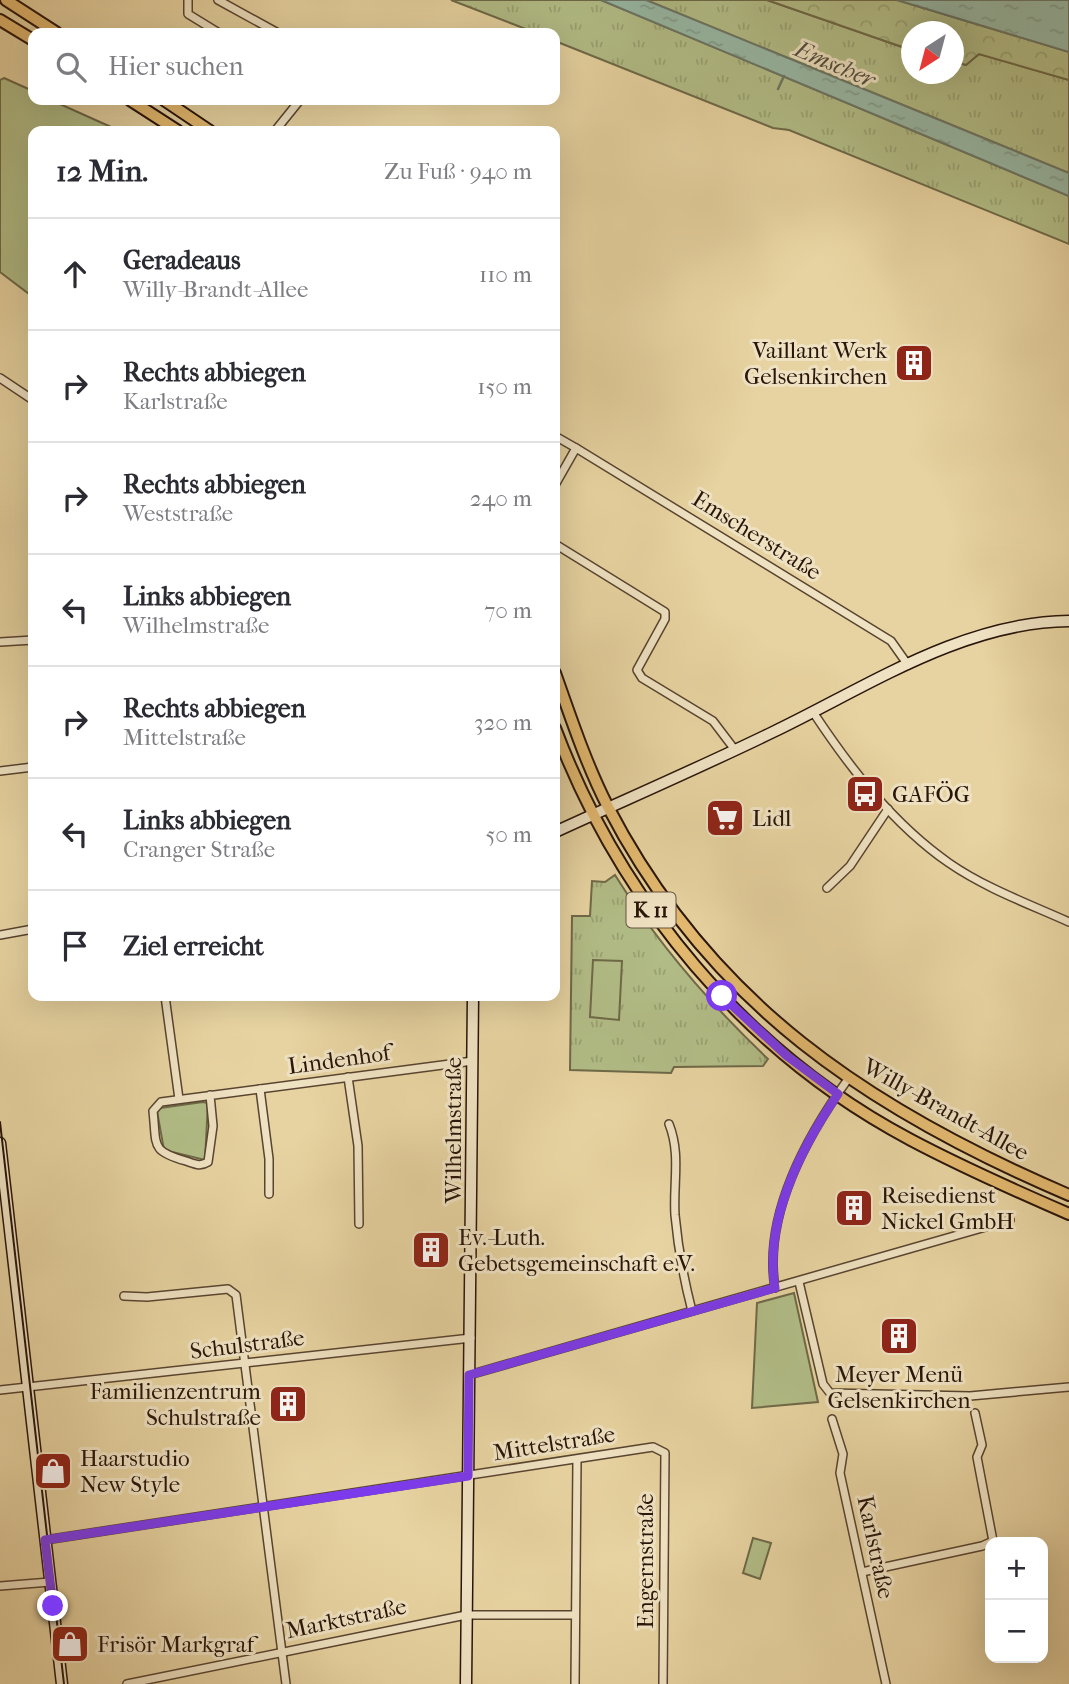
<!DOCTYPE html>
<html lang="de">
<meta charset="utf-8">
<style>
:root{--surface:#fff;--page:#f7f7f7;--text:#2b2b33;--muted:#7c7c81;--line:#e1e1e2}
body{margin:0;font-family:"IM FELL French Canon",serif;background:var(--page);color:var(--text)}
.controls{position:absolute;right:21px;bottom:21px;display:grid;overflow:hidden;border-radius:14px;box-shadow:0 7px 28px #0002}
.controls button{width:63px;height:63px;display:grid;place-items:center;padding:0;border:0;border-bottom:2px solid var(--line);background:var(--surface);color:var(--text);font:35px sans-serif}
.compass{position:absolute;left:901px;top:21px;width:63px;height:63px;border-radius:50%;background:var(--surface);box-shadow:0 7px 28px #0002;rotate:216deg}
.stop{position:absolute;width:21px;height:21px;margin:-16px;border:5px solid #7c3aed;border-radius:50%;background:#fff}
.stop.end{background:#7c3aed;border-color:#fff;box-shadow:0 2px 7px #0008}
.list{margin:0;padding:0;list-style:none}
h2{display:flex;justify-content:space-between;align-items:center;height:91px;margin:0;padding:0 28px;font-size:30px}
h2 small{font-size:23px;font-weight:400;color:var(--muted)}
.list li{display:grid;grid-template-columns:46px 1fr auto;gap:21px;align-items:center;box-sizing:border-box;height:112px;padding:0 28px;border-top:2px solid var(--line)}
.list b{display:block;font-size:26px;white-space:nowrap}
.list p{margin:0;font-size:23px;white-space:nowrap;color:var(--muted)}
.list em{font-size:23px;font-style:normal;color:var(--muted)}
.icon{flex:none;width:38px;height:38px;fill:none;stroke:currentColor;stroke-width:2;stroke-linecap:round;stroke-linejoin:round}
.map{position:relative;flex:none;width:1069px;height:1684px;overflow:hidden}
.search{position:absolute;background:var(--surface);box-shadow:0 7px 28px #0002;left:28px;top:28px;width:532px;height:77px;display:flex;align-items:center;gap:18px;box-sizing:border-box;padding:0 24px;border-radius:14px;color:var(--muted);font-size:26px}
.panel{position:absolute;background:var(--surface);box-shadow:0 7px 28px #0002;left:28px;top:126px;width:532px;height:875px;border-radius:14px}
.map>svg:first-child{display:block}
.grass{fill:url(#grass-tufts);stroke:#6e6948;stroke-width:2}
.forest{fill:url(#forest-crowns);stroke:#6e6948;stroke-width:2}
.park{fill:#b2bd87;stroke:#6e6948;stroke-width:2}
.water{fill:url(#water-ripples);stroke:#6b7767;stroke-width:2}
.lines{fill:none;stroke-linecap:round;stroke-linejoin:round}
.stream{stroke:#6b7767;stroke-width:2.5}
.street-casing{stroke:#584430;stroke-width:10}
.secondary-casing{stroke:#29150a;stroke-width:13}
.primary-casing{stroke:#29150a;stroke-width:14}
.street{stroke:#efe2c2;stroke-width:7}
.secondary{stroke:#efe2c2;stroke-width:10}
.primary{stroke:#e4ba70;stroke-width:10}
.tram{stroke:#29150a;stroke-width:2}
.route{stroke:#7c3aed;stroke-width:9}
.labels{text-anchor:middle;stroke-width:6;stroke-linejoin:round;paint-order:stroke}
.shield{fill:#efe2c2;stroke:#645241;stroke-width:2}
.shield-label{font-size:21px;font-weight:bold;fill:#29150a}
.poi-label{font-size:23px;fill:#29150a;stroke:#efe2c2;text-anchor:start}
.street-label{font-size:23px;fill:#29150a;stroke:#efe2c2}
.water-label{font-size:24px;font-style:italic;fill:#504e40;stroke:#efe2c2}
</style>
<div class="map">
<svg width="1069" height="1684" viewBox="0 0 1069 1684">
<defs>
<pattern id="grass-tufts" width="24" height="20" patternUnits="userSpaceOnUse" patternTransform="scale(1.75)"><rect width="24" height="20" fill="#b2bd87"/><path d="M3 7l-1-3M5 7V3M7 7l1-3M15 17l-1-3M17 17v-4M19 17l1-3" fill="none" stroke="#99a273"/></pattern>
<pattern id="forest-crowns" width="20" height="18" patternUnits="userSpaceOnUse" patternTransform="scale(1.75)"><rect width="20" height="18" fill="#b2bd87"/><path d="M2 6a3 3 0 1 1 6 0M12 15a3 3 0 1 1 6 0" fill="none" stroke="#99a273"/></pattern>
<pattern id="water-ripples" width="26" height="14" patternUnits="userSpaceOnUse" patternTransform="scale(1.75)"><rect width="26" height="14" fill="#97b8a5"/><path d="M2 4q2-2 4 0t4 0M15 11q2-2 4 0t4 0" fill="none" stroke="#829d8d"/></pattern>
</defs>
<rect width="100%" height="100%" fill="#e7d3a1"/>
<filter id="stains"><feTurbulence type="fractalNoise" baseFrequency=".00286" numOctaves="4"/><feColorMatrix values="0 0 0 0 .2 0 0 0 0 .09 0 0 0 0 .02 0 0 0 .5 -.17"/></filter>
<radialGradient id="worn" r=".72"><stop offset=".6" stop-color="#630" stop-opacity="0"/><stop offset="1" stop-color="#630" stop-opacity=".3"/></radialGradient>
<g class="grass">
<polygon points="451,0 601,0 1069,196 1069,244 789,130 773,128 555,41 555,33 536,33"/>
<polygon points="646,0 767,0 911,50 912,74 954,74 954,62 966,65 979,54 1069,80 1069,173"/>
<path d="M615 875C658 944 709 1003 768 1059L763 1066 674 1067 671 1073 570 1070 572 916H590L592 881 605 882Z"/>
</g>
<polygon class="forest" points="767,0 897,0 1069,52 1069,80 979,54 966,65 954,62 954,32 912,32 911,50"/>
<g class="park">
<polygon points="4,78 33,91 33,100 51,100 120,131 33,131 33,297 0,272 0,80"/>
<polygon points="593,960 622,961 619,1020 590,1017"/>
<polygon points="203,1102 208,1103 205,1160 164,1150 157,1111 160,1108"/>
<polygon points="794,1293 818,1402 752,1408 757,1303"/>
<polygon points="753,1538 771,1543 760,1579 743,1573"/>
</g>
<g class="water">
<polygon points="601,0 646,0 1069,173 1069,196"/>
<polygon points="897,0 1069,0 1069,52"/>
</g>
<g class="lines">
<polyline class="stream" points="778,89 784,76"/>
<defs>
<g id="street">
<polyline points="188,0 188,14 219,33"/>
<polyline points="218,0 278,33"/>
<polyline points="275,131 300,100"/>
<polyline points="0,378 33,400"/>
<polyline points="555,436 576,448"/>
<polyline points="555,485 576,448 891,641 908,665"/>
<polyline points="555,544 665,612 665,619 637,670 642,678 713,721 735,750"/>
<polyline points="0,642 33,640"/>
<path d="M813 712C850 768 893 824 949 863 985 888 1029 904 1069 922"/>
<polyline points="0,771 33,767"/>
<polyline points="827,888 850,866 888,809"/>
<polyline points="0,935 33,929"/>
<polyline points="165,996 179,1099"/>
<polyline points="348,1077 358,1146 359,1224"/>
<polyline points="260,1089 269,1159 269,1194"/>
<path d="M210 1095 213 1126 208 1162C200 1167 195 1164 186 1161 150 1151 157 1146 153 1111L161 1102 473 1061"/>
<path d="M669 1124C681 1154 673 1183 675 1215 678 1248 684 1280 692 1311"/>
<polyline points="799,1282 823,1384 830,1393 970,1396 1069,1387"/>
<path d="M775 1288C763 1215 807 1136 848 1079"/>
<polyline points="124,1296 147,1297 228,1289 236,1295 286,1684"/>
<polyline points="469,1375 1010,1220"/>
<polyline points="0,1390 471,1338"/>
<polyline points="832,1419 843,1454 840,1473 886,1684"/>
<polyline points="45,1540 653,1447 665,1453 663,1684"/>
<polyline points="862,1572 982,1546 993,1541 977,1457 982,1445 975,1413"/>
<polyline points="0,1586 50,1582"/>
<polyline points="127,1684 466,1615 575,1615"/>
<polyline points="575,1684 577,1460"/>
</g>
<g id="secondary">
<path d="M555 832C627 799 701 767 773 732 865 688 962 622 1069 621"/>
<polyline points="0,1143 62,1684"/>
<polyline points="466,1684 473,996"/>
</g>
<g id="primary">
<polyline points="6,0 57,33"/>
<polyline points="0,20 33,40"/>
<polyline points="130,100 178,131"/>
<polyline points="164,100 210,131"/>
<path d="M555 673C571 718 586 764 608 807 710 1004 870 1110 1069 1195"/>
<path d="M555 728C620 901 746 1053 911 1140 962 1167 1016 1191 1069 1214"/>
</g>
</defs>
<use href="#street" class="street-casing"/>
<use href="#secondary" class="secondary-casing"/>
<use href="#primary" class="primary-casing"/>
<use href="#street" class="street"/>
<use href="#secondary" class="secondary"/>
<use href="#primary" class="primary"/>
<polyline class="tram" points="0,1122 64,1684"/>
</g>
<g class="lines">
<path class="route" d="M53 1606 45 1540 468 1476 469 1375 775 1288C764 1221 801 1148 838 1094L787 1056 722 996"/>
</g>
<defs>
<symbol id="building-square" viewBox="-11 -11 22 22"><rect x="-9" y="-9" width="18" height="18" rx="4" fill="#8f2418" stroke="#efe2c2"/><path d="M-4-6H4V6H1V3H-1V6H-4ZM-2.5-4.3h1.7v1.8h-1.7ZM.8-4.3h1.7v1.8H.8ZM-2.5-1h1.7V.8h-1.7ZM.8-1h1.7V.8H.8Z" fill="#fff"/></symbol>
<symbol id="bus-square" viewBox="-11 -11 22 22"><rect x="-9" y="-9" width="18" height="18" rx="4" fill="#8f2418" stroke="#efe2c2"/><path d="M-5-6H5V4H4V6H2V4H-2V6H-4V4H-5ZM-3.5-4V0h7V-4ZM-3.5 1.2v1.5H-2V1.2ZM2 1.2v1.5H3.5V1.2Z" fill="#fff"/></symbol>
<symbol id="supermarket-square" viewBox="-11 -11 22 22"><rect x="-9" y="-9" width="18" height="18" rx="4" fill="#8f2418" stroke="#efe2c2"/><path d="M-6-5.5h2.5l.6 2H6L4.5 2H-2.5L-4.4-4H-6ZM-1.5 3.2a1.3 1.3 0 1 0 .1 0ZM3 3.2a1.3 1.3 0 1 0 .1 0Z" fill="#fff"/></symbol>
<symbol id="shop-square" viewBox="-11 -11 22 22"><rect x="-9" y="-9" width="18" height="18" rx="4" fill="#8f2418" stroke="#efe2c2"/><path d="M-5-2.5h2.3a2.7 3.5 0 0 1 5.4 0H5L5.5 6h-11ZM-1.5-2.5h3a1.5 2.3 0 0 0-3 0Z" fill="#fff"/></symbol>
</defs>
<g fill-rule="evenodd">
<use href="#building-square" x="892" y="341" width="44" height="44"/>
<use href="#bus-square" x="843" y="772" width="44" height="44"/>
<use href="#supermarket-square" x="703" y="796" width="44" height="44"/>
<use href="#building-square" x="832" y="1186" width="44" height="44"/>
<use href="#building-square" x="409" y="1228" width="44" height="44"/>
<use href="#building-square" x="877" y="1314" width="44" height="44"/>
<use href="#building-square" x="266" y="1382" width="44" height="44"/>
<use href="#shop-square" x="31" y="1449" width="44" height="44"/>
<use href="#shop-square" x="48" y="1622" width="44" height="44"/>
</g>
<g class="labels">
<rect class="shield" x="626.5" y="892.5" width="49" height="35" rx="5"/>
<g class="shield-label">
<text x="651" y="917">K 11</text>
</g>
<g class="poi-label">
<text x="887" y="358" text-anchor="end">Vaillant Werk<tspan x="887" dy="26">Gelsenkirchen</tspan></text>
<text x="892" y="802">GAFÖG</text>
<text x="752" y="826">Lidl</text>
<text x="881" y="1203">Reisedienst<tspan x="881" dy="26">Nickel GmbH</tspan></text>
<text x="458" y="1245">Ev.-Luth.<tspan x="458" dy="26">Gebetsgemeinschaft e.V.</tspan></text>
<text x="899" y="1382" text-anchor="middle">Meyer Menü<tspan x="899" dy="26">Gelsenkirchen</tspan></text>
<text x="261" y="1399" text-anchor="end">Familienzentrum<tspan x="261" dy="26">Schulstraße</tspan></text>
<text x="80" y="1466">Haarstudio<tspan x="80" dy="26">New Style</tspan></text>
<text x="97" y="1652">Frisör Markgraf</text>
</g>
<g class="street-label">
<text transform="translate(757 535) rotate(32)" y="8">Emscherstraße</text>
<text transform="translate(339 1059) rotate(-8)" y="8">Lindenhof</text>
<text transform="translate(946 1109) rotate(29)" y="8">Willy-Brandt-Allee</text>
<text transform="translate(453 1130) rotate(-90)" y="8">Wilhelmstraße</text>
<text transform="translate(247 1344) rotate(-7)" y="8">Schulstraße</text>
<text transform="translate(554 1443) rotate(-9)" y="8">Mittelstraße</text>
<text transform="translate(876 1547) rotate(78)" y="8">Karlstraße</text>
<text transform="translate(645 1561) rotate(-90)" y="8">Engernstraße</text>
<text transform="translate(346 1618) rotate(-12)" y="8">Marktstraße</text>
</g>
<g class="water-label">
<text transform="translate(835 64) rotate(23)" y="8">Emscher</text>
</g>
</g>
<rect width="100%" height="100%" filter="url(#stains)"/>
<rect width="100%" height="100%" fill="url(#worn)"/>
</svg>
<div class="controls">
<button>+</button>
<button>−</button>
</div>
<svg class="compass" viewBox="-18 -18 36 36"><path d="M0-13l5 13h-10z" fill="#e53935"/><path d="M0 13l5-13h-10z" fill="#7c7c81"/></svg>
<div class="stop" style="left:722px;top:996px"></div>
<div class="stop end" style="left:53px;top:1606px"></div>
<div class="search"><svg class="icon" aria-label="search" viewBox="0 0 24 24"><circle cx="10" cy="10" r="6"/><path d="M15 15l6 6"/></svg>Hier suchen</div>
<section class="panel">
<h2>12 Min.<small>Zu Fuß · 940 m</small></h2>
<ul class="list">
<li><svg class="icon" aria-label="ahead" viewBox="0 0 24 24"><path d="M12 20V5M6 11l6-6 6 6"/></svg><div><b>Geradeaus</b><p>Willy-Brandt-Allee</p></div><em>110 m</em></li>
<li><svg class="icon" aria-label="right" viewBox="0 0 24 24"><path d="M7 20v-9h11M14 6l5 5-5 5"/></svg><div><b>Rechts abbiegen</b><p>Karlstraße</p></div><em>150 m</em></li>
<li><svg class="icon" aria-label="right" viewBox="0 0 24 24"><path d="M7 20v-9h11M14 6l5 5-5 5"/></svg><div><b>Rechts abbiegen</b><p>Weststraße</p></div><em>240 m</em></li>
<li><svg class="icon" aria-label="left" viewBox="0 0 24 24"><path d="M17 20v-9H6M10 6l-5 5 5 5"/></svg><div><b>Links abbiegen</b><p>Wilhelmstraße</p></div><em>70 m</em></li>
<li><svg class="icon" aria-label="right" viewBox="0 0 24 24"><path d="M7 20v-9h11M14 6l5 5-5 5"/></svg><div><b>Rechts abbiegen</b><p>Mittelstraße</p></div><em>320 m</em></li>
<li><svg class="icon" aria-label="left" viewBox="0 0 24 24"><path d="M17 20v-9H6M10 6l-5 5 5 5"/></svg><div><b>Links abbiegen</b><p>Cranger Straße</p></div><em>50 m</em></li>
<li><svg class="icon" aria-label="arrive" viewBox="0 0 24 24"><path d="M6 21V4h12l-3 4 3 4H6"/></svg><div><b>Ziel erreicht</b></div></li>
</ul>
</section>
</div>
